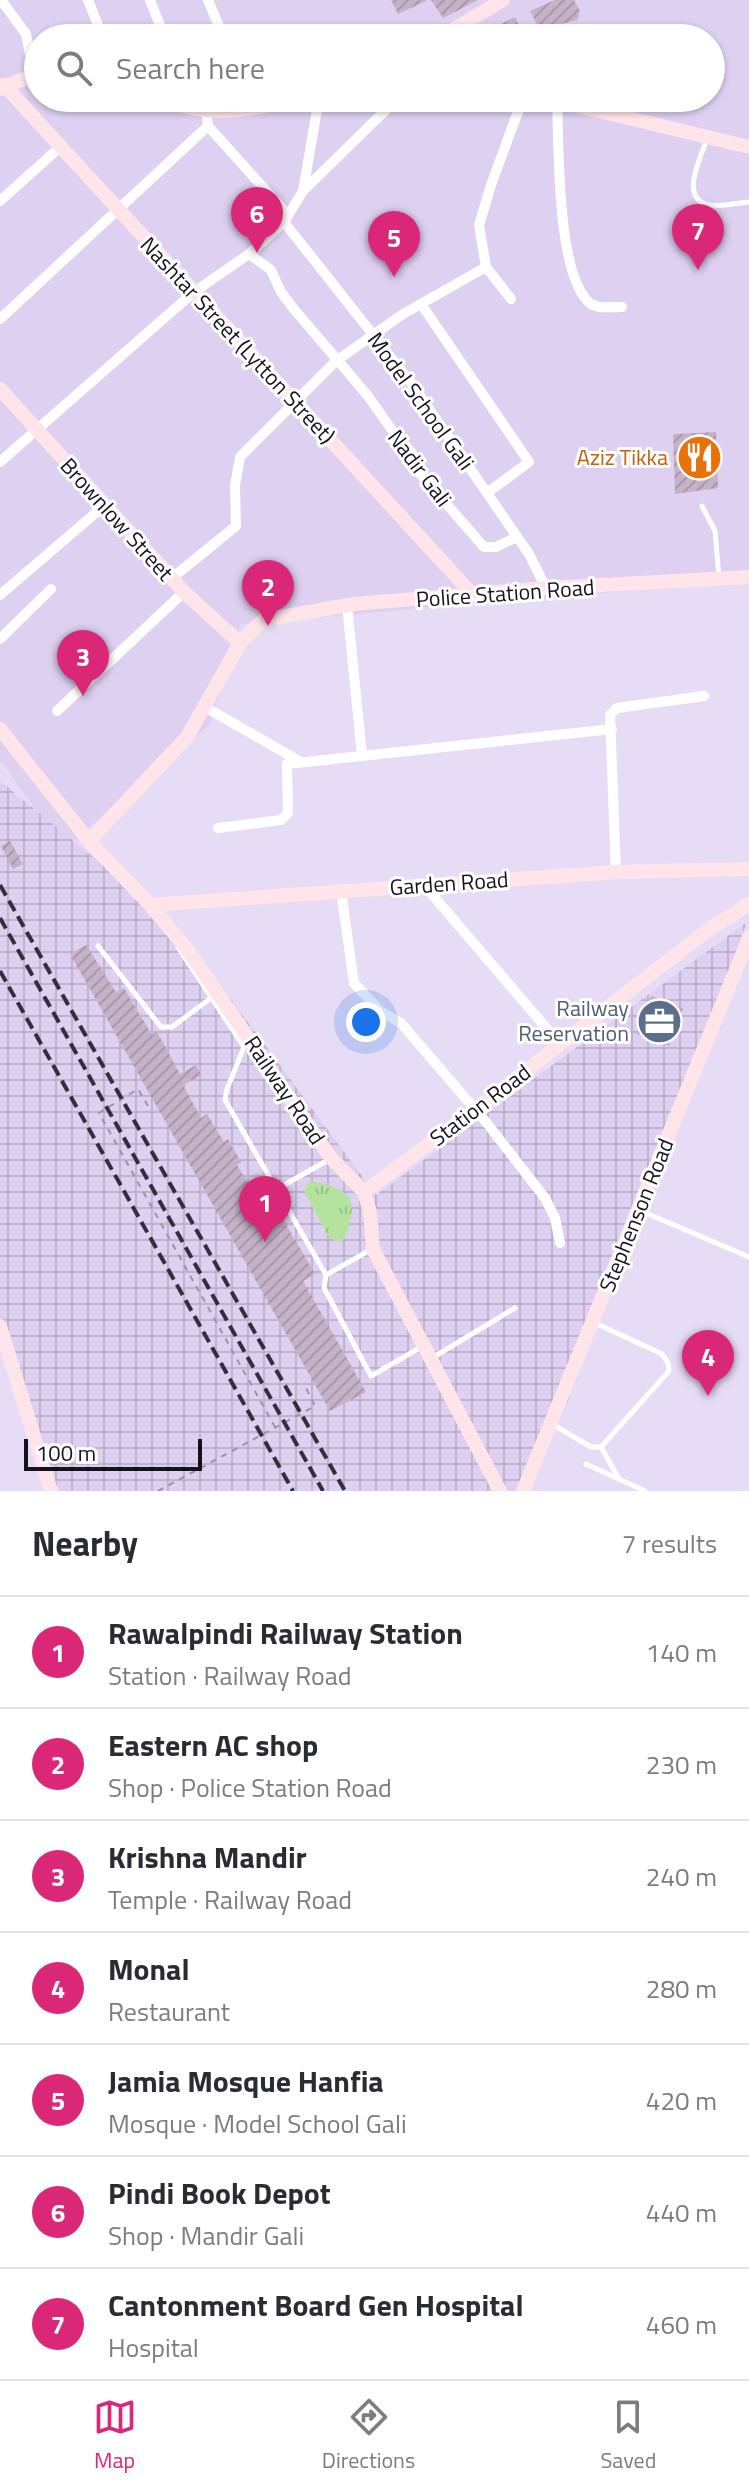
<!DOCTYPE html>
<meta charset="utf-8">
<style>
:root{--surface:#fff;--page:#f7f7f7;--text:#2b2b33;--muted:#7c7c81;--line:#e1e1e2;--accent:#db2777}
body{margin:0;font-family:"Titillium Web",sans-serif;background:var(--page);color:var(--text)}
.scale{position:absolute;left:24px;bottom:20px;width:178px;box-sizing:border-box;padding-left:8px;border:4px solid #16121b;border-top:0;font-size:22px;line-height:28px;white-space:nowrap;color:#16121b;-webkit-text-stroke:6px #fff;paint-order:stroke}
.you{position:absolute;left:366px;top:1022px;width:28px;height:28px;margin:-20px;border:6px solid #fff;border-radius:50%;background:#1a73e8;box-shadow:0 0 0 12px #1a73e833}
.badge{display:grid;place-items:center;width:52px;height:52px;border-radius:50%;background:var(--accent);color:#fff;font-size:26px;font-weight:700}
.pin{position:absolute;translate:-50% -66px;filter:drop-shadow(0 2px 4px #0008)}
.pin::after{content:'';position:absolute;top:42px;width:28px;height:24px;background:inherit;clip-path:polygon(0 0,100% 0,50% 100%)}
.list{margin:0;padding:0;list-style:none}
h2{display:flex;justify-content:space-between;align-items:center;height:104px;margin:0;padding:0 32px;font-size:34px}
h2 small{font-size:26px;font-weight:400;color:var(--muted)}
.list li{display:grid;grid-template-columns:52px 1fr auto;gap:24px;align-items:center;box-sizing:border-box;height:112px;padding:0 32px;border-top:2px solid var(--line)}
.list b{display:block;font-size:30px;white-space:nowrap}
.list p{margin:0;font-size:26px;white-space:nowrap;color:var(--muted)}
.list em{font-size:26px;font-style:normal;color:var(--muted)}
.icon{flex:none;width:44px;height:44px;fill:none;stroke:currentColor;stroke-width:2;stroke-linecap:round;stroke-linejoin:round}
.map{position:relative;flex:none;width:749px;height:1491px;overflow:hidden}
.search{position:absolute;background:var(--surface);box-shadow:0 2px 6px #0004;left:24px;right:24px;top:24px;height:88px;display:flex;align-items:center;gap:20px;box-sizing:border-box;padding:0 28px;border-radius:44px;color:var(--muted);font-size:30px}
.sheet{height:888px;background:var(--surface)}
nav{display:flex;justify-content:space-around;align-items:center;box-sizing:border-box;height:112px;border-top:2px solid var(--line);background:var(--surface);font-size:22px;color:var(--muted)}
nav a{display:grid;justify-items:center;gap:4px}
nav .on{color:var(--accent)}
.map>svg:first-child{display:block}
.built{fill:#ded0f1;fill-rule:evenodd}
.industrial{fill:url(#industrial-grid)}
.grass{fill:url(#grass-tufts)}
.building{fill:url(#building-hatch)}
.lines{fill:none;stroke-linecap:round;stroke-linejoin:round}
.path{stroke:#9c93a7;stroke-width:2;stroke-dasharray:6 6;stroke-linecap:butt}
.lane{stroke:#fff;stroke-width:5}
.street{stroke:#fff;stroke-width:10}
.secondary{stroke:#ffe5ea;stroke-width:14}
.rail{stroke:#332e39;stroke-width:4;stroke-dasharray:12 6;stroke-linecap:butt}
.labels{text-anchor:middle;stroke-width:6;stroke-linejoin:round;paint-order:stroke}
.street-label{font-size:22px;fill:#16121b;stroke:#fff}
.food-label{font-size:22px;fill:#c56008;stroke:#fff;text-anchor:end}
.service-label{font-size:22px;fill:#4e5e75;stroke:#fff;text-anchor:end}
</style>
<div class="map">
<svg width="749" height="1491" viewBox="0 0 749 1491">
<defs>
<pattern id="industrial-grid" width="8" height="8" patternUnits="userSpaceOnUse" patternTransform="scale(2)"><rect width="8" height="8" fill="#ded0f1"/><path d="M0 4h8M4 0v8" fill="none" stroke="#beb2ce"/></pattern>
<pattern id="grass-tufts" width="24" height="20" patternUnits="userSpaceOnUse" patternTransform="scale(2)"><rect width="24" height="20" fill="#b3e39f"/><path d="M3 7l-1-3M5 7V3M7 7l1-3M15 17l-1-3M17 17v-4M19 17l1-3" fill="none" stroke="#99c288"/></pattern>
<pattern id="building-hatch" width="6" height="6" patternUnits="userSpaceOnUse" patternTransform="scale(2)"><rect width="6" height="6" fill="#c6b2c7"/><path d="M-1 1l2-2M0 6l6-6M5 7l2-2" fill="none" stroke="#a998aa"/></pattern>
</defs>
<rect width="100%" height="100%" fill="#e7dcf6"/>
<path class="built" d="M0 0H749V580L241 624 210 724 64 849 0 760ZM38 38H711V98H38Z"/>
<polygon class="industrial" points="0,781 176,925 376,1195 747,922 565,1409 527,1491 59,1491 0,1349"/>
<path class="grass" d="M312 1181C332 1186 357 1191 351 1216 349 1225 348 1234 342 1241H335L328 1236 305 1193V1186Z"/>
<g class="building">
<polygon points="391,0 428,0 398,14"/>
<polygon points="431,0 478,0 443,18"/>
<polygon points="555,0 574,0 580,11 577,20 557,25 561,33 552,38 544,38 530,11"/>
<polygon points="515,17 525,38 505,38 499,25"/>
<polygon points="716,432 718,488 675,494 673,434"/>
<polygon points="10,841 23,864 13,869 1,846"/>
<polygon points="86,945 116,992 124,988 152,1035 157,1032 180,1074 196,1065 201,1075 183,1085 201,1118 207,1114 224,1142 228,1139 241,1162 237,1165 264,1210 274,1204 315,1274 303,1281 366,1392 330,1411 70,954"/>
<polygon points="651,996 683,1008 669,1046 637,1034"/>
</g>
<g class="lines">
<g class="path">
<polyline points="148,1106 138,1089 99,1113 275,1427"/>
<polyline points="158,1491 315,1406 305,1386"/>
</g>
<g class="lane">
<path d="M707 139C701 157 678 200 710 205 722 207 737 203 749 202"/>
<polyline points="702,506 715,531 719,578"/>
<polyline points="98,946 161,1027 172,1027 211,998"/>
<polyline points="178,947 244,1047 227,1089 225,1100 326,1275 324,1288 371,1376 423,1346"/>
<polyline points="277,1189 330,1159"/>
<polyline points="639,1210 749,1257"/>
<polyline points="326,1275 372,1249"/>
<polyline points="432,1358 515,1308"/>
<polyline points="552,1424 591,1447 601,1447 669,1371 668,1363 662,1354 595,1323"/>
<polyline points="601,1447 619,1479"/>
<polyline points="586,1464 645,1491"/>
</g>
<g class="street">
<polyline points="1,0 26,34 34,75"/>
<polyline points="88,0 103,38"/>
<polyline points="150,0 165,38"/>
<polyline points="208,0 224,38"/>
<path d="M557 100C559 143 556 278 591 304 599 309 612 307 622 307"/>
<polyline points="206,109 208,126 288,215"/>
<polyline points="303,191 398,98"/>
<polyline points="0,201 60,147"/>
<polyline points="284,222 412,384 529,554 546,588"/>
<polyline points="249,254 271,270 281,292 293,308 368,396 394,433 412,453 416,469 484,547 496,547 517,537"/>
<polyline points="511,299 486,267 479,225 491,185 523,98"/>
<polyline points="421,304 529,462 487,493"/>
<polyline points="0,319 208,126"/>
<polyline points="0,462 194,292 249,254 284,222 303,191 319,98"/>
<polyline points="172,578 236,526 235,486 240,457 336,361 403,314 486,267"/>
<polyline points="0,595 105,505"/>
<polyline points="347,605 362,755"/>
<polyline points="0,639 51,589"/>
<polyline points="205,707 301,762"/>
<polyline points="57,711 184,592"/>
<polyline points="218,828 281,820 288,813 287,764 612,729"/>
<polyline points="616,872 610,715 617,708 704,696"/>
<polyline points="424,885 560,1044"/>
<polyline points="341,891 354,983 381,1012 401,1023 486,1122 545,1198 555,1218 560,1243"/>
</g>
<g class="secondary">
<polyline points="439,38 503,0"/>
<polyline points="4,85 473,595"/>
<polyline points="0,89 38,73"/>
<path d="M164 98C174 102 185 107 195 109 228 115 266 107 298 98"/>
<polyline points="545,98 749,147"/>
<polyline points="0,389 184,592 240,643"/>
<polyline points="0,729 89,841 150,905 187,949 331,1158 364,1192 370,1212 373,1249 500,1491"/>
<polyline points="89,841 187,737 240,643 263,620 354,604 546,588 749,577"/>
<polyline points="150,905 616,872 749,869"/>
<polyline points="364,1192 476,1109 708,930 749,904"/>
<polyline points="0,1326 51,1491"/>
<polyline points="523,1491 749,938"/>
</g>
<g class="rail">
<polyline points="0,885 345,1491"/>
<polyline points="0,918 323,1491"/>
<polyline points="0,971 293,1491"/>
</g>
</g>
<defs>
<symbol id="restaurant-disc" viewBox="-11 -11 22 22"><circle r="9.5" fill="#e8710a" stroke="#fff"/><path d="M-5-6h1v4h1v-4h1v4h1v-4h1v5L-1.5 .5V6h-2V.5L-5-1ZM5-6V6H3V1.5H1.5Q1.5-4 5-6Z" fill="#fff"/></symbol>
<symbol id="office-disc" viewBox="-11 -11 22 22"><circle r="9.5" fill="#5c6f8a" stroke="#fff"/><path d="M-6-3h4V-5.5h4V-3h4V5H-6ZM-1-4.5V-3h2v-1.5ZM-6 0V1H6V0Z" fill="#fff"/></symbol>
</defs>
<g fill-rule="evenodd">
<use href="#restaurant-disc" x="674" y="432" width="51" height="51"/>
<use href="#office-disc" x="634" y="996" width="51" height="51"/>
</g>
<g class="labels">
<g class="street-label">
<text transform="translate(238 340) rotate(47)" y="8">Nashtar Street (Lytton Street)</text>
<text transform="translate(421 401) rotate(54)" y="8">Model School Gali</text>
<text transform="translate(420 468) rotate(53)" y="8">Nadir Gali</text>
<text transform="translate(117 519) rotate(48)" y="8">Brownlow Street</text>
<text transform="translate(505 593) rotate(-4)" y="8">Police Station Road</text>
<text transform="translate(449 883) rotate(-4)" y="8">Garden Road</text>
<text transform="translate(285 1090) rotate(56)" y="8">Railway Road</text>
<text transform="translate(480 1105) rotate(-37)" y="8">Station Road</text>
<text transform="translate(636 1215) rotate(-68)" y="8">Stephenson Road</text>
</g>
<g class="food-label">
<text x="668" y="465">Aziz Tikka</text>
</g>
<g class="service-label">
<text x="629" y="1016">Railway<tspan x="629" dy="25">Reservation</tspan></text>
</g>
</g>
</svg>
<div class="scale">100 m</div>
<div class="you"></div>
<div class="pin badge" style="left:265px;top:1242px">1</div>
<div class="pin badge" style="left:268px;top:626px">2</div>
<div class="pin badge" style="left:83px;top:696px">3</div>
<div class="pin badge" style="left:708px;top:1396px">4</div>
<div class="pin badge" style="left:394px;top:277px">5</div>
<div class="pin badge" style="left:257px;top:253px">6</div>
<div class="pin badge" style="left:698px;top:270px">7</div>
<div class="search"><svg class="icon" aria-label="search" viewBox="0 0 24 24"><circle cx="10" cy="10" r="6"/><path d="M15 15l6 6"/></svg>Search here</div>
</div>
<section class="sheet">
<h2>Nearby<small>7 results</small></h2>
<ul class="list">
<li><span class="badge">1</span><div><b>Rawalpindi Railway Station</b><p>Station · Railway Road</p></div><em>140 m</em></li>
<li><span class="badge">2</span><div><b>Eastern AC shop</b><p>Shop · Police Station Road</p></div><em>230 m</em></li>
<li><span class="badge">3</span><div><b>Krishna Mandir</b><p>Temple · Railway Road</p></div><em>240 m</em></li>
<li><span class="badge">4</span><div><b>Monal</b><p>Restaurant</p></div><em>280 m</em></li>
<li><span class="badge">5</span><div><b>Jamia Mosque Hanfia</b><p>Mosque · Model School Gali</p></div><em>420 m</em></li>
<li><span class="badge">6</span><div><b>Pindi Book Depot</b><p>Shop · Mandir Gali</p></div><em>440 m</em></li>
<li><span class="badge">7</span><div><b>Cantonment Board Gen Hospital</b><p>Hospital</p></div><em>460 m</em></li>
</ul>
</section>
<nav>
<a class="on"><svg class="icon" aria-label="map" viewBox="0 0 24 24"><path d="M3 6l6-2 6 2 6-2v14l-6 2-6-2-6 2zM9 4v14M15 6v14"/></svg>Map</a>
<a><svg class="icon" aria-label="directions" viewBox="0 0 24 24"><path d="M12 3l9 9-9 9-9-9zM9 14v-3h6M13 9l2 2-2 2"/></svg>Directions</a>
<a><svg class="icon" aria-label="saved" viewBox="0 0 24 24"><path d="M7 4h10v16l-5-4-5 4z"/></svg>Saved</a>
</nav>
